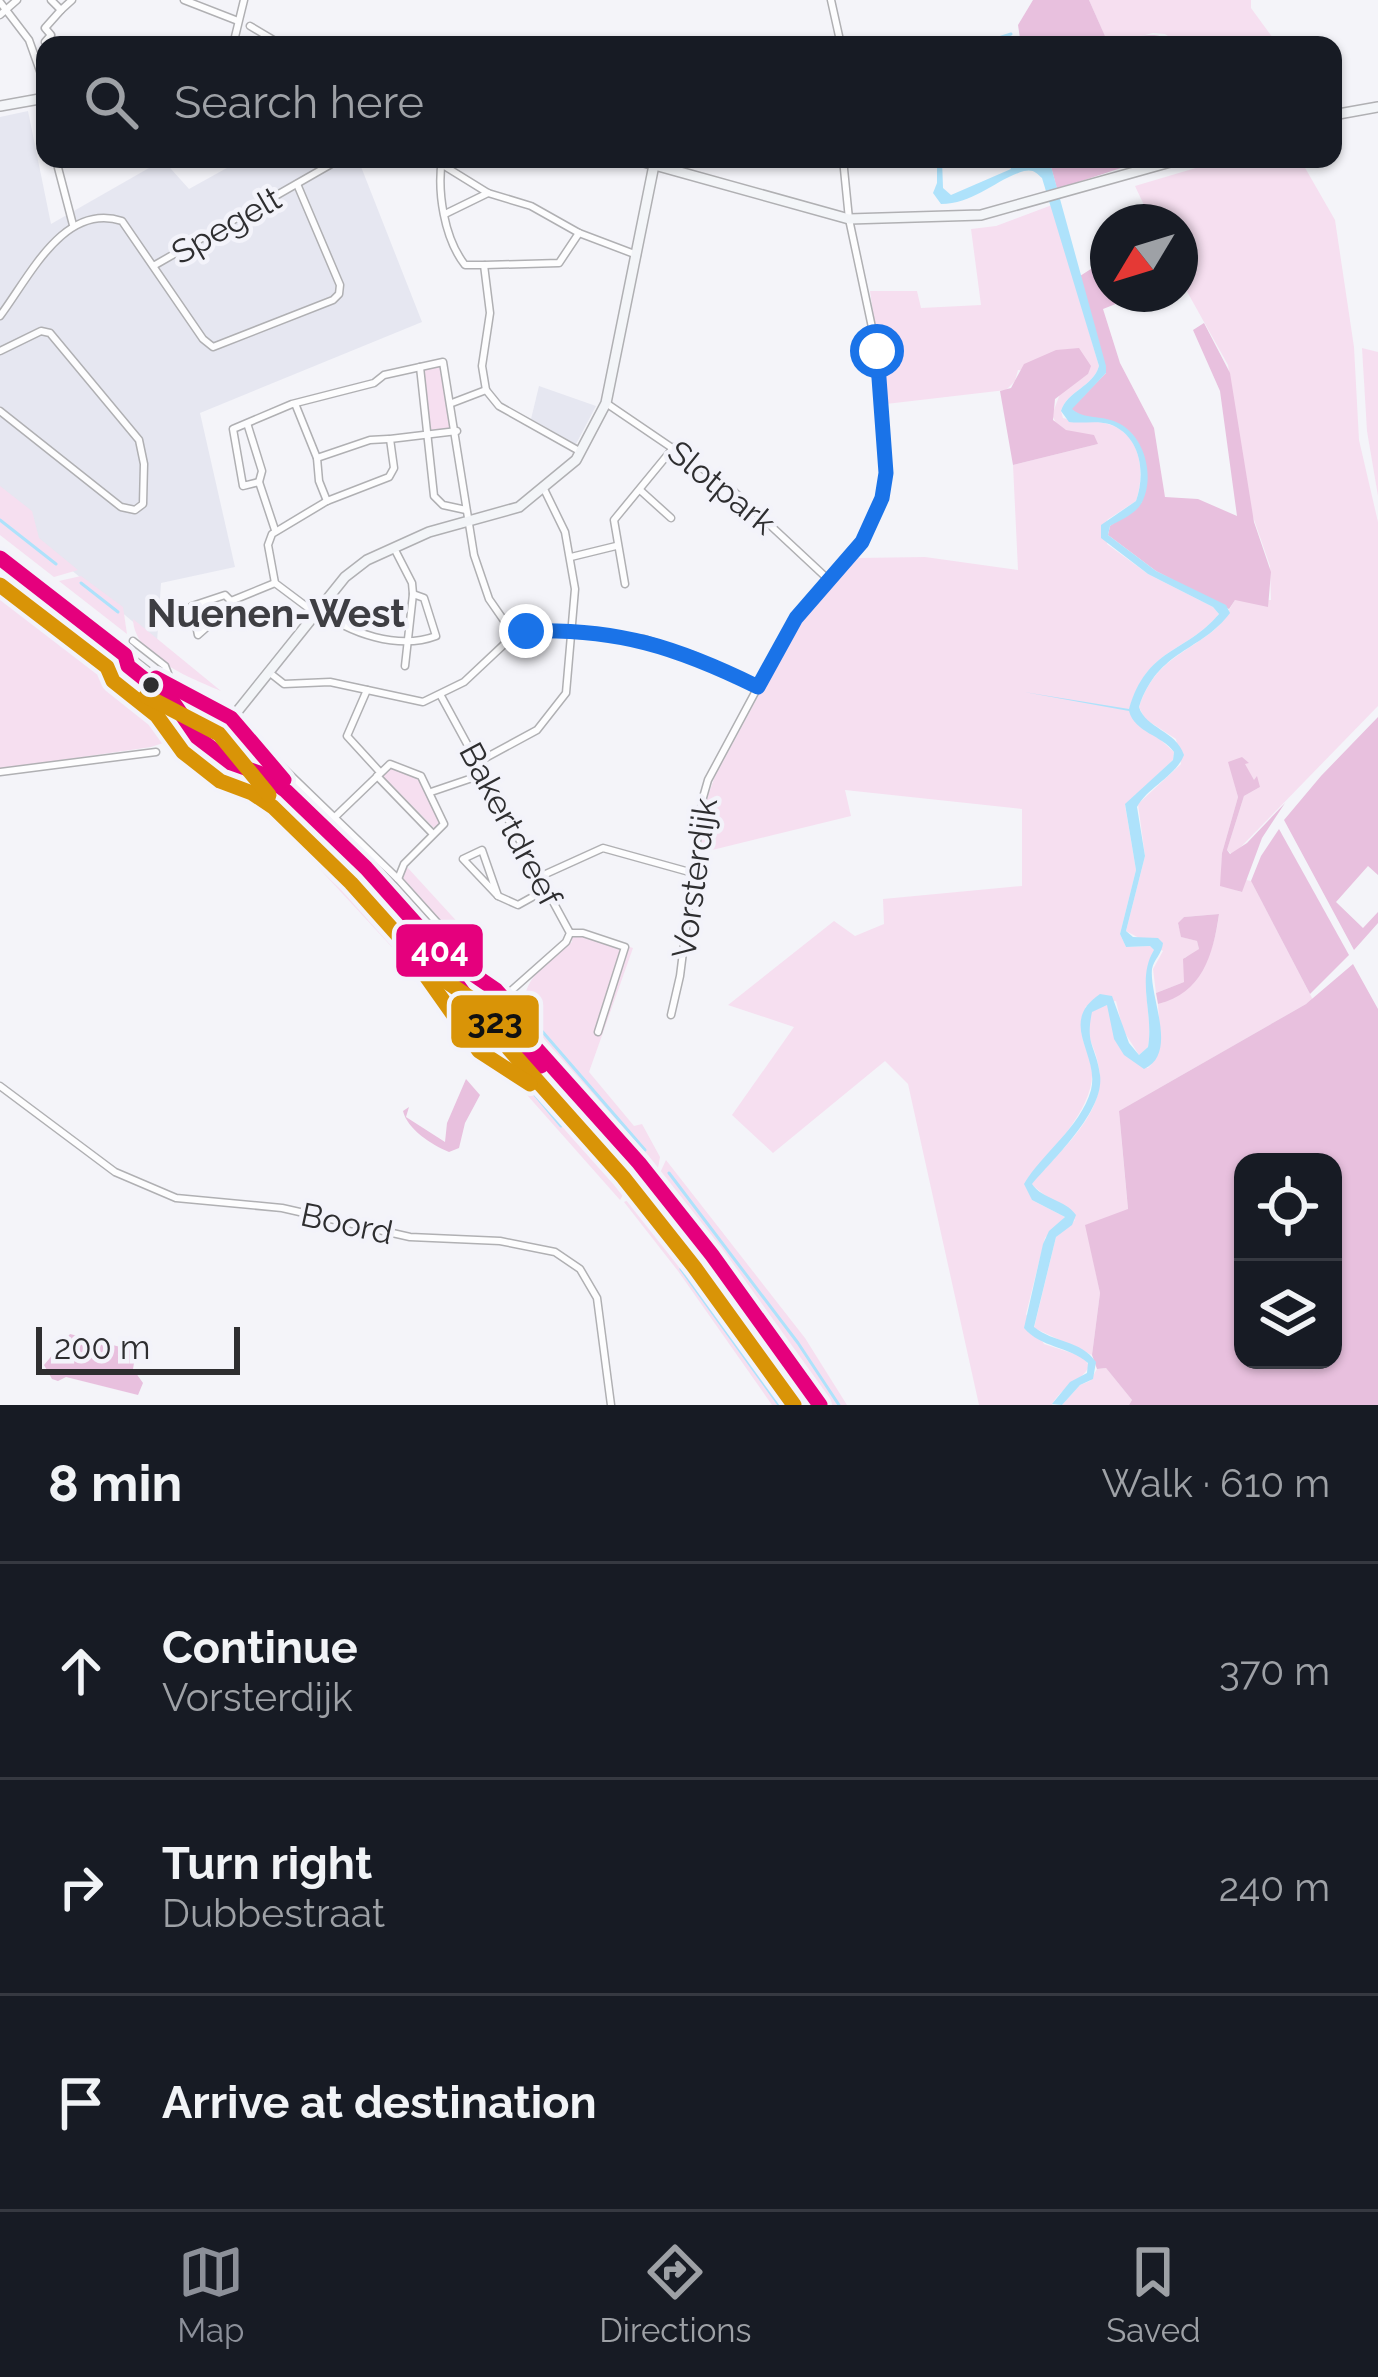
<!DOCTYPE html>
<meta charset="utf-8">
<style>
:root{--surface:#171b24;--page:#20242c;--text:#f1f3f6;--muted:#9ea1a6;--line:#363941;--accent:#8c9099}
body{margin:0;font-family:Raleway,sans-serif;background:var(--page);color:var(--text)}
.controls{position:absolute;right:36px;bottom:36px;display:grid;overflow:hidden;border-radius:24px;box-shadow:0 3px 9px #0004}
.controls button{width:108px;height:108px;display:grid;place-items:center;padding:0;border:0;border-bottom:3px solid var(--line);background:var(--surface);color:var(--text);font:60px sans-serif}
.compass{position:absolute;left:1090px;top:204px;width:108px;height:108px;border-radius:50%;background:var(--surface);box-shadow:0 3px 9px #0004;rotate:232deg}
.scale{position:absolute;left:36px;bottom:30px;width:204px;box-sizing:border-box;padding-left:12px;border:6px solid #2e2e30;border-top:0;font-size:33px;line-height:42px;white-space:nowrap;color:#2e2e30;-webkit-text-stroke:9px #f3f3fa;paint-order:stroke}
.stop{position:absolute;width:36px;height:36px;margin:-27px;border:9px solid #1a73e8;border-radius:50%;background:#fff}
.stop.end{background:#1a73e8;border-color:#fff;box-shadow:0 3px 12px #0008}
.list{margin:0;padding:0;list-style:none}
h2{display:flex;justify-content:space-between;align-items:center;height:156px;margin:0;padding:0 48px;font-size:51px}
h2 small{font-size:39px;font-weight:400;color:var(--muted)}
.list li{display:grid;grid-template-columns:78px 1fr auto;gap:36px;align-items:center;box-sizing:border-box;height:216px;padding:0 48px;border-top:3px solid var(--line)}
.list b{display:block;font-size:45px;white-space:nowrap}
.list p{margin:0;font-size:39px;white-space:nowrap;color:var(--muted)}
.list em{font-size:39px;font-style:normal;color:var(--muted)}
.icon{flex:none;width:66px;height:66px;fill:none;stroke:currentColor;stroke-width:2;stroke-linecap:round;stroke-linejoin:round}
.map{position:relative;flex:none;width:1378px;height:1405px;overflow:hidden}
.search{position:absolute;background:var(--surface);box-shadow:0 3px 9px #0004;left:36px;right:36px;top:36px;height:132px;display:flex;align-items:center;gap:30px;box-sizing:border-box;padding:0 42px;border-radius:24px;color:var(--muted);font-size:45px}
.sheet{height:804px;background:var(--surface)}
nav{display:flex;justify-content:space-around;align-items:center;box-sizing:border-box;height:168px;border-top:3px solid var(--line);background:var(--surface);font-size:33px;color:var(--muted)}
nav a{display:grid;justify-items:center;gap:6px}
nav .on{color:var(--accent)}
.map>svg:first-child{display:block}
.built{fill:#e6e7f1}
.green{fill:#f6dff0}
.forest{fill:#e8c0de;fill-rule:evenodd}
.water{fill:#aee2fb}
.lines{fill:none;stroke-linecap:round;stroke-linejoin:round}
.stream{stroke:#aee2fb;stroke-width:3}
.street-casing{stroke:#b0b0b3;stroke-width:9}
.secondary-casing{stroke:#b0b0b3;stroke-width:12}
.street{stroke:#fdfdfe;stroke-width:6}
.secondary{stroke:#f3f5f8;stroke-width:9}
.bus-1-casing{stroke:#f3f3fa;stroke-width:24}
.bus-2-casing{stroke:#f3f3fa;stroke-width:24}
.bus-1{stroke:#e5007d;stroke-width:15}
.bus-2{stroke:#d99407;stroke-width:15}
.route{stroke:#1a73e8;stroke-width:15}
.bus-dot{fill:#2e2e30;stroke:#f3f3fa;stroke-width:4.5}
.labels{text-anchor:middle;stroke-width:9;stroke-linejoin:round;paint-order:stroke}
.street-label{font-size:33px;fill:#2e2e30;stroke:#f3f3fa}
.quarter-label{font-size:39px;font-weight:bold;fill:#3e3e43;stroke:#f3f3fa}
.line-badge{stroke:#f3f3fa;stroke-width:4.5}
.badge-label{font-size:33px;text-anchor:middle;font-weight:bold;fill:#fff}
.pale-badge-label{font-size:33px;text-anchor:middle;font-weight:bold;fill:#111}
</style>
<div class="map">
<svg width="1378" height="1405" viewBox="0 0 1378 1405">
<rect width="100%" height="100%" fill="#f4f4f9"/>
<g class="built">
<polygon points="28,111 51,224 163,160 189,189 243,159 358,159 422,322 200,413 235,567 161,583 157,642 0,510 0,117"/>
<polygon points="539,386 596,406 576,444 531,419"/>
</g>
<g class="green">
<polygon points="1089,0 1251,0 1251,8 1278,45 1181,45 1165,34 1153,33 1108,44"/>
<path d="M1226 159H1300L1335 220 1354 347 1359 440 1378 522V706L1233 855 1227 850 1244 796 1260 787 1232 774 1238 797 1222 853 1221 885 1241 892 1246 880 1251 881 1313 1000 1119 1111 1128 1210 1086 1225 1100 1293 1092 1355 1034 1328 1056 1237 1075 1220 1031 1184C1057 1153 1107 1114 1099 1069 1095 1041 1085 1045 1091 1012L1107 1004C1123 1034 1109 1052 1148 1068 1165 1052 1159 1026 1158 1004 1197 994 1215 952 1219 914L1184 917 1178 924 1182 937 1197 941 1199 949 1196 955 1185 957 1184 982 1156 993 1153 969 1163 951 1126 931 1145 856 1138 804 1181 764 1176 739 1145 719 1139 707C1154 662 1181 656 1213 631 1226 620 1227 612 1235 600H1271L1270 566 1251 511 1228 365 1180 279V222H1152L1135 186Z"/>
<path d="M1052 205 1099 366C1093 387 1067 391 1061 411L1063 418C1080 424 1095 419 1111 425 1142 436 1145 474 1136 501L1107 520V544L1148 574 1213 607 1219 614C1184 655 1147 646 1129 711L1174 752 1173 760 1125 805 1136 870 1120 934 1126 947 1150 946 1155 951C1136 979 1154 1014 1148 1047L1139 1055 1123 1030 1116 1001 1086 1006C1074 1040 1089 1043 1092 1072 1094 1108 1050 1153 1027 1179L1032 1200 1065 1217 1045 1238 1026 1314 1044 1344 1084 1357 1089 1366C1083 1381 1061 1386 1052 1405H979L908 1084 885 1061 773 1153 732 1115 794 1027 728 1005 834 921 855 936 884 924 883 899 1022 886V809L845 790 851 816 700 853 706 801 715 776 801 617 858 558 925 557 1018 570 1013 465 1098 444 1058 427 1052 415 1060 394 1088 374 1018 370 1015 381 1006 390 886 404 870 291H917L921 308 981 305 971 229 996 226Z"/>
<polygon points="1362,348 1378,352 1378,496 1367,431"/>
<polygon points="437,365 442,371 451,429 431,433 423,369"/>
<polygon points="0,486 32,511 39,538 78,570 54,577 0,535"/>
<polygon points="81,576 123,607 127,634 59,581"/>
<polygon points="0,584 164,712 188,752 182,752 172,740 151,747 0,769"/>
<path d="M133 619 221 691C191 678 134 657 133 619Z"/>
<polygon points="209,713 242,735 244,742 238,751 228,751 200,731 199,717"/>
<polygon points="267,751 457,949 456,960 389,883 268,763 263,755"/>
<path d="M192 753 194 760 205 764V769C258 766 403 943 444 983 455 993 458 1012 464 1025L303 851 238 791 186 761 185 756Z"/>
<polygon points="389,768 419,777 440,823 435,829 383,776"/>
<polygon points="273,787 414,931 458,988 454,991 371,895 274,799"/>
<polygon points="407,867 473,939 464,947 403,878"/>
<path d="M571 929 633 948 589 1072 634 1126 642 1124 660 1157 658 1168H653C629 1139 522 1029 525 998 527 974 555 957 572 942Z"/>
<polygon points="481,1043 514,1063 625,1191 620,1200"/>
<path d="M511 1049C543 1071 547 1090 571 1118 651 1210 724 1305 794 1405L649 1214Z"/>
<polygon points="564,1074 644,1163 717,1252 826,1405 822,1405 714,1254"/>
<polygon points="559,1075 711,1256 818,1405 813,1405 742,1304 556,1078"/>
<path d="M558 1091C645 1192 727 1296 804 1405H799L667 1226 560 1099Z"/>
<polygon points="666,1160 805,1338 847,1405 830,1405 754,1296 659,1175"/>
<polygon points="630,1199 725,1317 786,1405 772,1405 678,1271 624,1202"/>
<polygon points="1106,1368 1132,1400 1129,1405 1062,1405 1080,1385 1090,1381 1097,1369"/>
</g>
<g class="forest">
<path d="M1033 0H1089L1108 43C1135 37 1157 28 1181 45L1148 41 1132 45H1021L1018 25Z"/>
<polygon points="1049,159 1121,159 1124,167 1057,189"/>
<path d="M1108 258V270L1100 277 1105 296 1141 294 1103 309 1120 363 1154 428 1165 497 1198 499 1237 516 1220 391 1193 330 1204 323 1230 373 1254 522 1271 572 1268 607 1235 600 1229 609 1156 571 1108 535 1110 526 1142 502C1144 469 1150 431 1108 422 1094 419 1082 418 1071 409L1106 373 1080 276Z"/>
<polygon points="1079,348 1091,366 1088,374 1055,399 1053,420 1066,430 1094,435 1098,444 1013,465 1000,391 1011,388 1024,364 1056,350"/>
<polygon points="1378,717 1378,875 1368,866 1336,902 1363,928 1378,912 1378,923 1354,950 1284,820 1321,776"/>
<polygon points="1242,757 1249,763 1245,764 1254,780 1257,776 1260,787 1244,796 1227,850 1230,854 1247,843 1285,803 1262,838 1242,892 1220,886 1222,853 1238,797 1228,762"/>
<polygon points="1279,829 1349,955 1310,994 1251,881 1261,856"/>
<path d="M1219 914C1213 956 1202 993 1158 1004L1156 993 1184 982 1183 959 1199 949 1197 941 1181 937 1178 923 1184 917Z"/>
<path d="M1353 964 1378 1009V1405H1129L1132 1400 1106 1368 1097 1369 1092 1355 1100 1293 1085 1225 1128 1209 1119 1111 1306 1004ZM1243 1162H1333V1360H1243Z"/>
<path d="M466 1079 480 1095 465 1123 459 1148 449 1152C432 1145 407 1129 403 1111L409 1107 406 1117 445 1142 447 1123Z"/>
<polygon points="70,1334 136,1351 133,1369 143,1383 138,1395 66,1377 58,1381 52,1379 44,1365"/>
</g>
<path class="water" d="M937 159H942L943 188 951 195 1011 169 1008 159H1049L1106 366V373L1072 409C1085 420 1101 415 1116 422 1145 434 1156 478 1141 504 1134 515 1120 520 1110 526L1108 535 1156 571 1226 605 1230 613C1201 652 1158 649 1139 707 1146 729 1176 730 1184 755 1176 776 1148 787 1137 807L1145 856 1126 931 1133 937 1158 938 1163 943C1162 954 1154 959 1152 969 1149 997 1179 1053 1144 1069L1124 1055 1114 1039 1107 1005 1092 1012C1085 1046 1096 1045 1100 1075 1105 1111 1053 1159 1032 1184 1043 1200 1065 1199 1076 1215L1072 1225 1056 1237 1034 1327C1054 1343 1081 1340 1096 1362L1093 1379 1080 1385 1062 1405 1052 1404 1070 1382 1087 1373 1088 1363C1069 1346 1041 1348 1024 1328L1043 1244 1049 1231 1065 1217 1032 1200 1024 1184C1043 1152 1080 1128 1091 1090 1100 1054 1057 1023 1100 994L1112 996 1129 1043 1139 1055 1148 1047C1154 1014 1136 979 1154 950L1150 946 1126 947 1120 934 1136 870 1125 804 1173 760 1174 752C1162 735 1135 733 1129 711L1024 692 1129 709C1147 647 1185 654 1219 614L1213 607 1148 574 1101 538V525L1136 501C1146 473 1141 435 1109 424 1096 420 1082 424 1069 422L1061 411C1067 391 1093 387 1099 366L1042 178C1036 173 1034 169 1024 171 995 180 974 204 941 204L933 193 937 183Z"/>
<g class="lines">
<g class="stream">
<polyline points="977,45 1011,34"/>
<polyline points="0,520 56,564"/>
<polyline points="81,583 118,612"/>
<polyline points="0,589 167,721"/>
<polyline points="244,788 356,896 449,998"/>
<polyline points="541,1030 645,1150"/>
<polyline points="505,1059 561,1126"/>
<polyline points="669,1173 798,1343 839,1405"/>
<polyline points="681,1269 779,1405"/>
</g>
<defs>
<g id="street">
<polyline points="51,0 61,10 72,0"/>
<polyline points="184,0 238,21"/>
<polyline points="831,0 841,45"/>
<polyline points="0,2 29,40 45,85"/>
<polyline points="0,15 17,0"/>
<polyline points="250,26 282,45"/>
<polyline points="45,42 51,35 45,28 61,10"/>
<polyline points="233,45 244,0"/>
<polyline points="433,159 488,193 531,206 579,233 637,255"/>
<path d="M442 159C437 192 444 238 465 265H484L490 313 482 366 486 390"/>
<polyline points="56,160 73,225"/>
<polyline points="445,214 488,193"/>
<polyline points="155,265 340,159"/>
<polyline points="485,265 559,263 579,233"/>
<path d="M0 316C30 276 64 202 122 221L203 339 213 347 333 300 339 294 340 285 297 184"/>
<polyline points="0,351 41,331 50,333 139,440 144,464 143,504 135,510 121,507 0,411"/>
<polyline points="420,367 434,496 443,505 466,510"/>
<polyline points="452,403 486,390 499,406 581,452"/>
<polyline points="606,403 728,486 830,581"/>
<polyline points="296,406 317,458 319,481 327,501"/>
<polyline points="247,423 262,471 259,482 243,486 233,429 292,404 374,383 384,375 443,362 474,555 489,599 514,635"/>
<polyline points="317,458 370,440 388,439"/>
<polyline points="259,482 275,530"/>
<polyline points="640,490 671,518"/>
<polyline points="394,548 412,583 413,594 405,666"/>
<polyline points="571,557 616,546"/>
<polyline points="0,579 146,692"/>
<polyline points="625,584 614,520 674,447"/>
<polyline points="231,601 225,595 192,606 198,635 225,611 231,601 275,583"/>
<path d="M319 609C349 634 399 650 436 636L424 598 413 594"/>
<polyline points="315,613 275,583 268,545 272,534 327,501 389,477 394,468 390,439 457,431"/>
<polyline points="133,641 165,666 173,686"/>
<polyline points="270,673 284,684 330,682 423,702 464,682 514,635 526,631 644,639 695,656 757,687"/>
<polyline points="367,690 347,736 379,771"/>
<polyline points="441,696 570,933 566,942 504,997"/>
<polyline points="197,761 210,747"/>
<polyline points="277,762 398,879 462,950 460,963"/>
<polyline points="478,762 537,730 566,693 575,589 565,532 544,489"/>
<polyline points="0,772 156,752"/>
<polyline points="377,776 433,834"/>
<polyline points="268,782 271,800 366,892 444,979"/>
<polyline points="431,792 484,774"/>
<polyline points="336,816 390,764 421,776 444,824 404,864 398,879"/>
<polygon points="482,850 498,896 463,859"/>
<polyline points="539,877 603,848 693,873"/>
<polyline points="498,896 518,905 545,890"/>
<polyline points="570,933 583,933 625,947 598,1032"/>
<polyline points="671,1015 680,976 702,801 708,780 795,618 862,542 882,498 886,473 877,351 849,219 843,159"/>
<polyline points="466,1034 481,1021"/>
<polyline points="0,1086 115,1172 176,1198 282,1208 410,1237 500,1241 555,1252 580,1269 597,1298 611,1405"/>
</g>
<g id="secondary">
<polyline points="0,106 45,98"/>
<polyline points="1333,115 1378,107"/>
<polyline points="633,159 849,219 981,215 1181,159"/>
<path d="M0 558 151 675C171 687 192 691 212 703 244 721 259 754 280 782"/>
<polyline points="151,675 197,737 231,763 262,774 286,791 366,868 442,953 496,990 515,1013 537,1059"/>
<polyline points="232,718 345,577 367,560 429,532 519,507 576,460 606,403 654,165"/>
<polyline points="192,729 197,710 218,707"/>
<polyline points="226,759 244,755 249,738"/>
<polyline points="442,953 473,1011 495,1037 540,1064 645,1186 740,1308 808,1405"/>
<polyline points="470,1005 477,989 495,990"/>
<polyline points="489,1030 508,1031 515,1017"/>
</g>
</defs>
<use href="#street" class="street-casing"/>
<use href="#secondary" class="secondary-casing"/>
<use href="#street" class="street"/>
<use href="#secondary" class="secondary"/>
<defs>
<g id="bus-1">
<polyline points="0,558 125,655 128,666 173,702 197,737 231,763 262,774 286,791 366,868 442,953 496,990 512,1008 526,1037 639,1163 712,1255 820,1405"/>
<polyline points="156,678 231,718 284,780"/>
<polyline points="440,960 495,1037 541,1066"/>
</g>
<g id="bus-2">
<polyline points="0,585 107,667 113,681 157,716 183,752 220,781 252,793 273,807 351,883 428,969 482,1006 494,1020 509,1049 623,1177 695,1268 794,1405"/>
<polyline points="146,696 219,734 269,795"/>
<polyline points="423,972 479,1051 530,1084"/>
</g>
</defs>
<use href="#bus-1" class="bus-1-casing"/>
<use href="#bus-2" class="bus-2-casing"/>
<use href="#bus-1" class="bus-1"/>
<use href="#bus-2" class="bus-2"/>
</g>
<g class="lines">
<path class="route" d="M526 631C617 628 677 647 758 687L796 618 862 542 882 498 886 473 877 351"/>
</g>
<circle class="bus-dot" cx="151" cy="685" r="10"/>
<g class="labels">
<g class="street-label">
<text transform="translate(226 225) rotate(-30)" y="12">Spegelt</text>
<text transform="translate(722 487) rotate(39)" y="12">Slotpark</text>
<text transform="translate(511 824) rotate(62)" y="12">Bakertdreef</text>
<text transform="translate(694 878) rotate(-82)" y="12">Vorsterdijk</text>
<text transform="translate(347 1223) rotate(12)" y="12">Boord</text>
</g>
<g class="quarter-label">
<text x="276" y="627">Nuenen-West</text>
</g>
</g>
<g class="line-badge">
<rect x="394" y="922" width="91" height="57" rx="12" fill="#e5007d"/>
<rect x="449" y="993" width="92" height="57" rx="12" fill="#d99407"/>
</g>
<g class="badge-label">
<text x="440" y="962">404</text>
</g>
<g class="pale-badge-label">
<text x="495" y="1033">323</text>
</g>
</svg>
<div class="controls">
<button><svg class="icon" aria-label="locate" viewBox="0 0 24 24"><circle cx="12" cy="12" r="6"/><path d="M12 2v4M12 18v4M2 12h4M18 12h4"/></svg></button>
<button><svg class="icon" aria-label="layers" viewBox="0 0 24 24"><path d="M12 4l9 5-9 5-9-5zM3 14l9 5 9-5"/></svg></button>
</div>
<svg class="compass" viewBox="-18 -18 36 36"><path d="M0-13l5 13h-10z" fill="#e53935"/><path d="M0 13l5-13h-10z" fill="#9ea1a6"/></svg>
<div class="scale">200 m</div>
<div class="stop" style="left:877px;top:351px"></div>
<div class="stop end" style="left:526px;top:631px"></div>
<div class="search"><svg class="icon" aria-label="search" viewBox="0 0 24 24"><circle cx="10" cy="10" r="6"/><path d="M15 15l6 6"/></svg>Search here</div>
</div>
<section class="sheet">
<h2>8 min<small>Walk · 610 m</small></h2>
<ul class="list">
<li><svg class="icon" aria-label="ahead" viewBox="0 0 24 24"><path d="M12 20V5M6 11l6-6 6 6"/></svg><div><b>Continue</b><p>Vorsterdijk</p></div><em>370 m</em></li>
<li><svg class="icon" aria-label="right" viewBox="0 0 24 24"><path d="M7 20v-9h11M14 6l5 5-5 5"/></svg><div><b>Turn right</b><p>Dubbestraat</p></div><em>240 m</em></li>
<li><svg class="icon" aria-label="arrive" viewBox="0 0 24 24"><path d="M6 21V4h12l-3 4 3 4H6"/></svg><div><b>Arrive at destination</b></div></li>
</ul>
</section>
<nav>
<a class="on"><svg class="icon" aria-label="map" viewBox="0 0 24 24"><path d="M3 6l6-2 6 2 6-2v14l-6 2-6-2-6 2zM9 4v14M15 6v14"/></svg>Map</a>
<a><svg class="icon" aria-label="directions" viewBox="0 0 24 24"><path d="M12 3l9 9-9 9-9-9zM9 14v-3h6M13 9l2 2-2 2"/></svg>Directions</a>
<a><svg class="icon" aria-label="saved" viewBox="0 0 24 24"><path d="M7 4h10v16l-5-4-5 4z"/></svg>Saved</a>
</nav>
